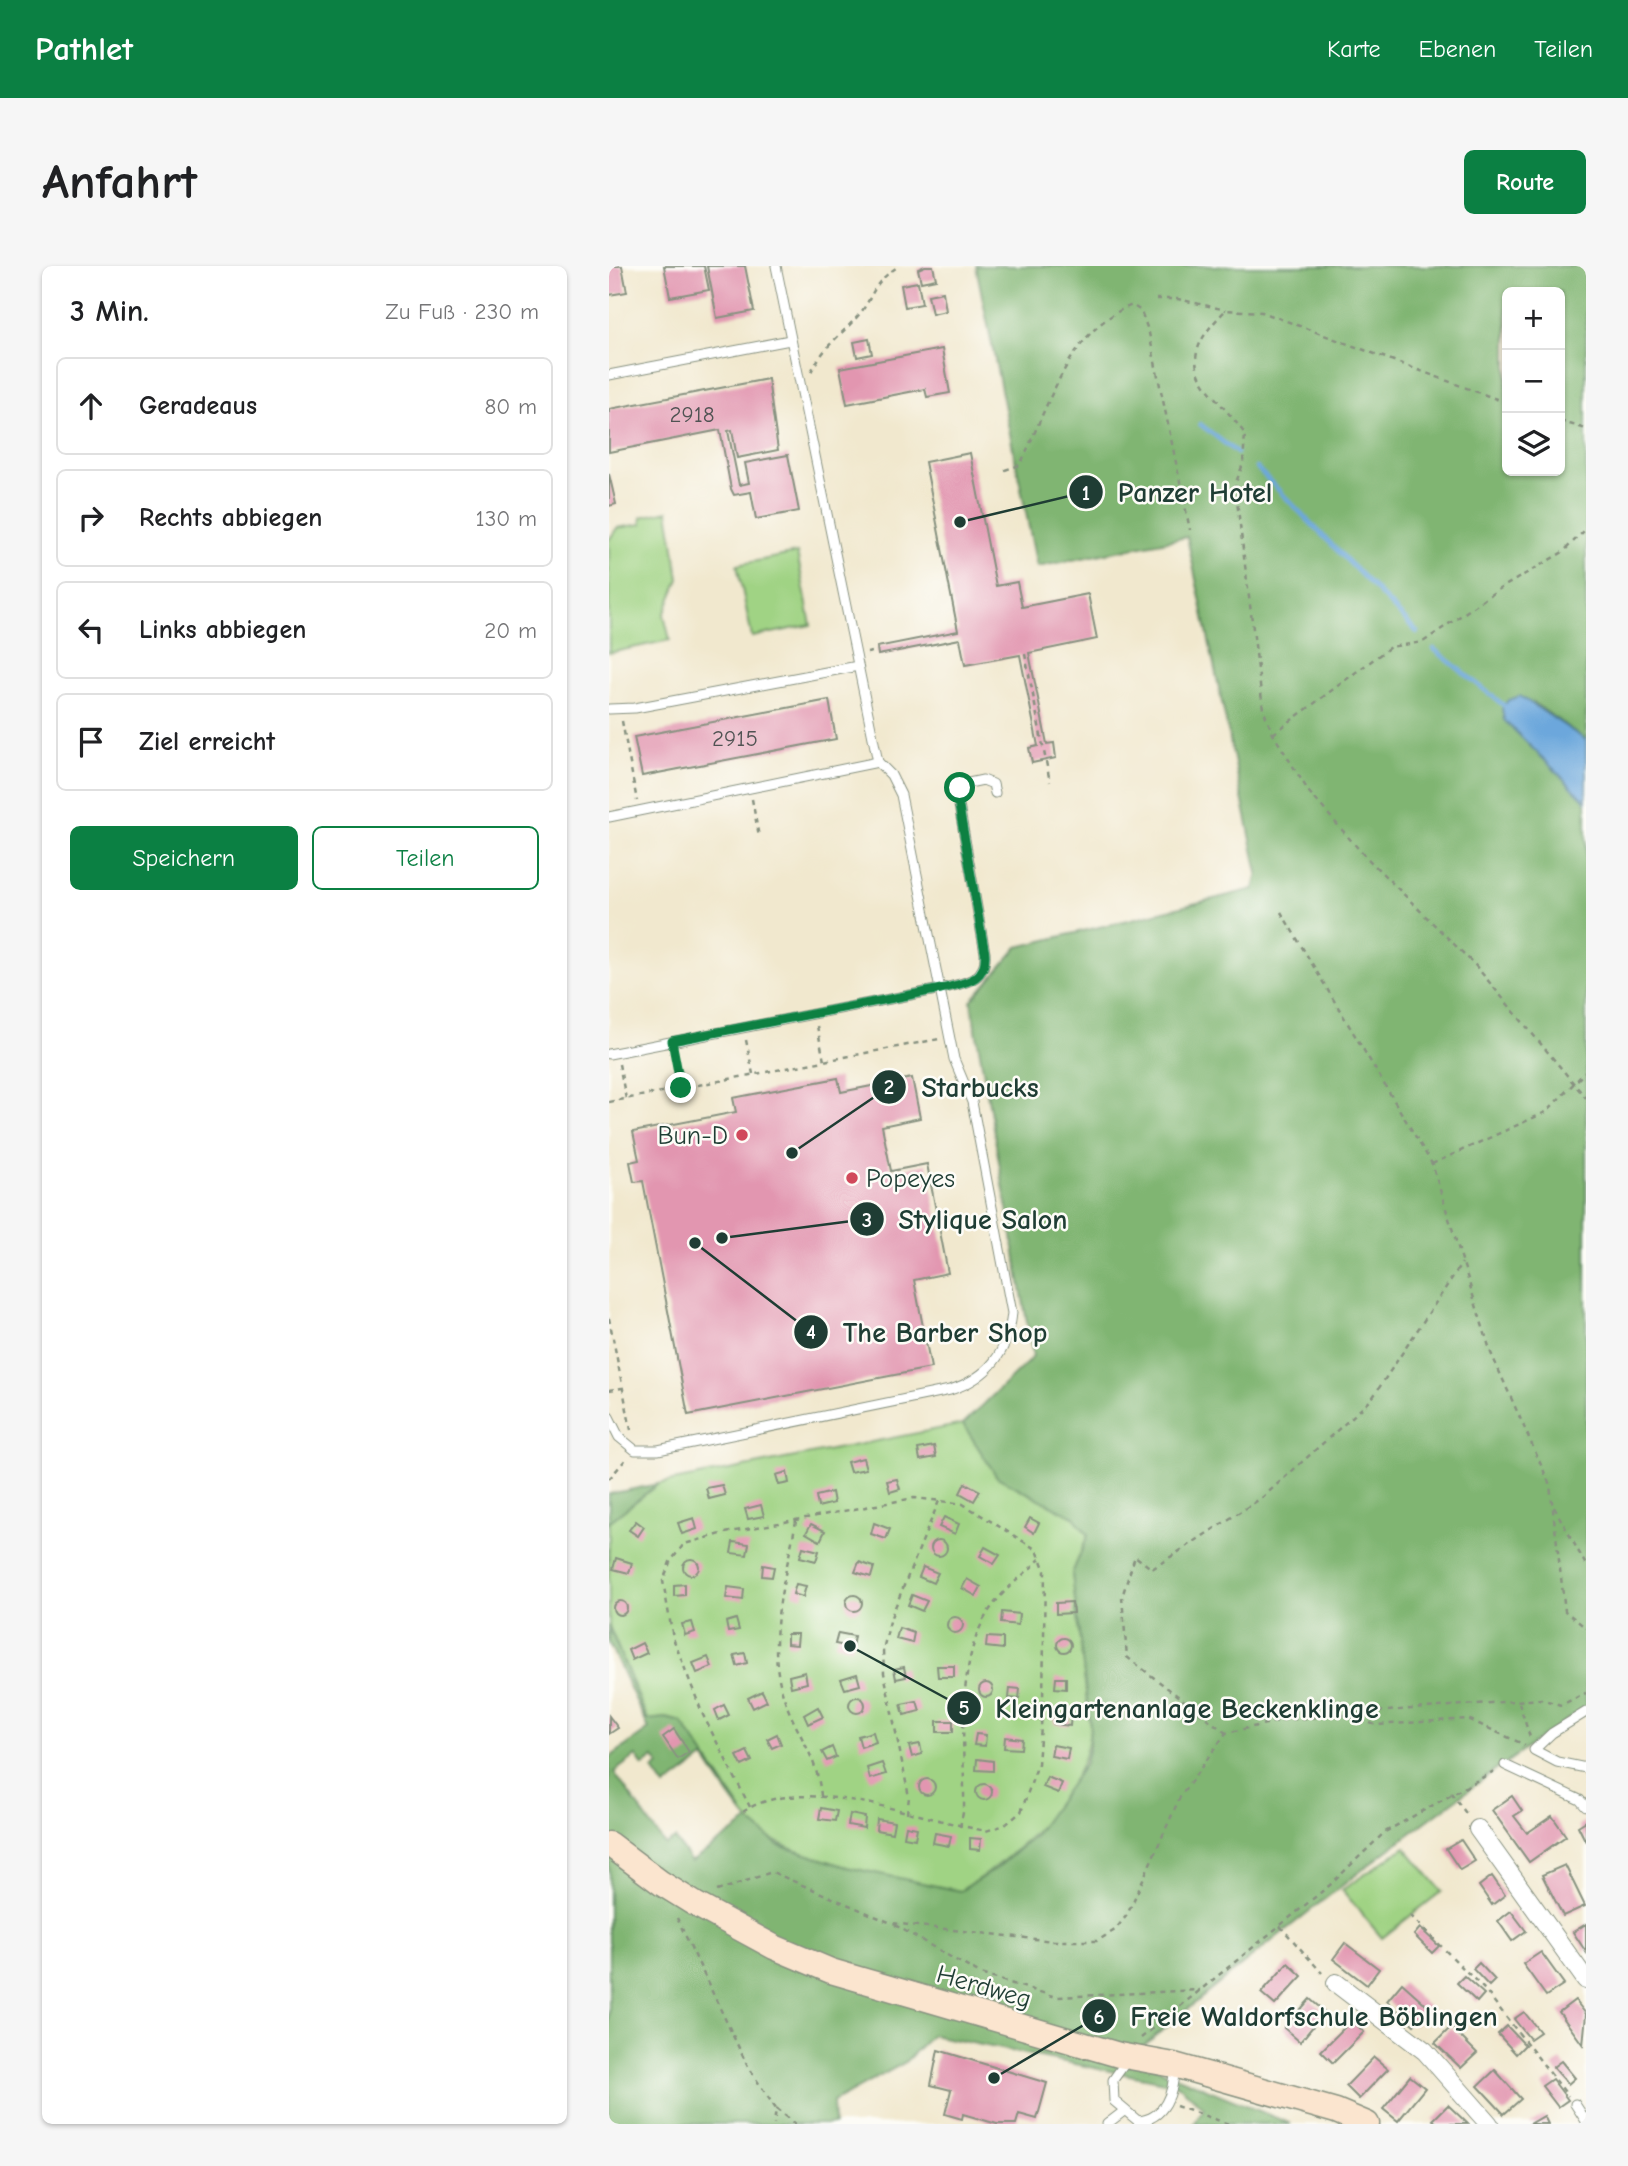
<!DOCTYPE html>
<html lang="de">
<meta charset="utf-8">
<style>
:root{--surface:#fff;--page:#f6f6f6;--text:#202124;--muted:#757577;--line:#e0e0e0;--accent:#0b8043}
body{margin:0;font-family:"Comic Neue",sans-serif;background:var(--page);color:var(--text)}
.controls{position:absolute;right:21px;top:21px;display:grid;overflow:hidden;border-radius:10px;box-shadow:0 2px 5px #0004}
.controls button{width:63px;height:63px;display:grid;place-items:center;padding:0;border:0;border-bottom:2px solid var(--line);background:var(--surface);color:var(--text);font:35px sans-serif}
.stop{position:absolute;width:21px;height:21px;margin:-16px;border:5px solid #0b8043;border-radius:50%;background:#fff}
.stop.end{background:#0b8043;border-color:#fff;box-shadow:0 2px 7px #0008}
.list{margin:0;padding:0;list-style:none}
h2{display:flex;justify-content:space-between;align-items:center;height:91px;margin:0;padding:0 28px;font-size:30px}
h2 small{font-size:23px;font-weight:400;color:var(--muted)}
.list li{display:grid;grid-template-columns:46px 1fr auto;gap:21px;align-items:center;box-sizing:border-box;height:98px;margin:0 14px 14px;padding:0 14px;border:2px solid var(--line);border-radius:10px}
.list b{display:block;font-size:26px;white-space:nowrap}
.list em{font-size:23px;font-style:normal;color:var(--muted)}
.actions{display:flex;gap:14px;padding:21px 28px}
.actions a{flex:1;padding:16px 0;border:2px solid var(--accent);border-radius:10px;text-align:center;font-size:24px;color:var(--accent)}
.actions .main{background:var(--accent);color:#fff}
.icon{flex:none;width:38px;height:38px;fill:none;stroke:currentColor;stroke-width:2;stroke-linecap:round;stroke-linejoin:round}
.map{position:relative;flex:none;width:977px;height:1858px;overflow:hidden;border-radius:10px}
header{display:flex;align-items:center;gap:42px;box-sizing:border-box;height:98px;padding:0 35px;background:var(--accent);color:#fff}
header strong{font-size:33px}
nav{display:flex;gap:38px;margin-inline-start:auto;font-size:24px}
.intro{display:flex;align-items:center;justify-content:space-between;box-sizing:border-box;height:168px;padding:0 42px}
h1{margin:0;font-size:49px}
.button{padding:18px 32px;border-radius:10px;background:var(--accent);color:#fff;font-size:24px;font-weight:700}
main{display:flex;gap:42px;padding:0 42px}
aside{flex:1;background:var(--surface);border-radius:10px;box-shadow:0 2px 5px #0004}
.map>svg:first-child{display:block}
.green{fill:#a0d384;stroke:#60885c;stroke-width:2}
.forest{fill:#80b572;stroke:#507953;stroke-width:2;fill-rule:evenodd}
.water{fill:#6ca7dc;stroke:#467288;stroke-width:2}
.lines{fill:none;stroke-linecap:round;stroke-linejoin:round}
.stream{stroke:#6ca7dc;stroke-width:4.5}
.building{fill:#e296b0}
.lane-casing{stroke:#889281;stroke-width:11}
.street-casing{stroke:#889281;stroke-width:20}
.secondary-casing{stroke:#889281;stroke-width:27}
.path{stroke:#889281;stroke-width:2.5;stroke-dasharray:5 5;stroke-linecap:butt}
.lane{stroke:#fff;stroke-width:9}
.street{stroke:#fff;stroke-width:18}
.secondary{stroke:#fbe5cf;stroke-width:24}
.route{stroke:#0b8043;stroke-width:9}
.poi-dot{fill:#d1495b;stroke:#fdfcf7;stroke-width:2.5}
.labels{text-anchor:middle;stroke-width:5;stroke-linejoin:round;paint-order:stroke}
.number-label{font-size:23px;fill:#505353}
.poi-label{font-size:26px;fill:#1f3d34;stroke:#fdfcf7;text-anchor:end}
.street-label{font-size:26px;fill:#1f3d34;stroke:#fdfcf7}
.leader{fill:none;stroke:#1f3d34;stroke-width:2.5}
.callout-dot{fill:#1f3d34;stroke:#fdfcf7;stroke-width:2.5}
.mark-label{font-size:21px;text-anchor:middle;font-weight:bold;fill:#fff}
.callout-label{font-size:28px;text-anchor:middle;font-weight:bold;fill:#1f3d34;stroke:#fdfcf7;stroke-width:5;stroke-linejoin:round;paint-order:stroke}
</style>
<header>
<strong>Pathlet</strong>
<nav><a>Karte</a><a>Ebenen</a><a>Teilen</a></nav>
</header>
<div class="intro"><h1>Anfahrt</h1><a class="button">Route</a></div>
<main>
<aside>
<h2>3 Min.<small>Zu Fuß · 230 m</small></h2>
<ul class="list">
<li><svg class="icon" aria-label="ahead" viewBox="0 0 24 24"><path d="M12 20V5M6 11l6-6 6 6"/></svg><div><b>Geradeaus</b></div><em>80 m</em></li>
<li><svg class="icon" aria-label="right" viewBox="0 0 24 24"><path d="M7 20v-9h11M14 6l5 5-5 5"/></svg><div><b>Rechts abbiegen</b></div><em>130 m</em></li>
<li><svg class="icon" aria-label="left" viewBox="0 0 24 24"><path d="M17 20v-9H6M10 6l-5 5 5 5"/></svg><div><b>Links abbiegen</b></div><em>20 m</em></li>
<li><svg class="icon" aria-label="arrive" viewBox="0 0 24 24"><path d="M6 21V4h12l-3 4 3 4H6"/></svg><div><b>Ziel erreicht</b></div></li>
</ul>
<div class="actions"><a class="main">Speichern</a><a>Teilen</a></div>
</aside>
<div class="map">
<svg width="977" height="1858" viewBox="0 0 977 1858">
<rect width="100%" height="100%" fill="#fdfcf7"/>
<filter id="ink" filterUnits="userSpaceOnUse"><feTurbulence type="fractalNoise" baseFrequency=".0143" numOctaves="2"/><feDisplacementMap in="SourceGraphic" scale="14" xChannelSelector="R" yChannelSelector="G"/><feConvolveMatrix kernelMatrix="1 2 1 2 8 2 1 2 1" color-interpolation-filters="sRGB"/></filter>
<filter id="wash" filterUnits="userSpaceOnUse"><feTurbulence type="fractalNoise" baseFrequency=".00686" numOctaves="4" result="noise"/><feDisplacementMap in="SourceGraphic" scale="28" xChannelSelector="R" yChannelSelector="G"/><feGaussianBlur stdDeviation="1.57" result="paint"/><feColorMatrix in="noise" values="0 0 0 0 0 0 0 0 0 0 0 0 0 0 0 0 0 1.4 0 .05"/><feComposite in="paint" operator="in"/></filter>
<g filter="url(#wash)">
<rect width="100%" height="100%" fill="#f1e8ce"/>
<g class="green">
<polygon points="59,245 70,313 55,349 61,374 0,387 0,274 8,262 33,258 32,251"/>
<polygon points="188,287 202,359 143,371 128,299"/>
<path d="M354 1158 388 1210 466 1252 479 1270 463 1308 481 1460C477 1530 407 1590 351 1625 293 1612 179 1599 139 1554 114 1526 94 1488 73 1456L56 1452 39 1454 0 1360V1256L49 1218Z"/>
<polygon points="796,1581 833,1625 773,1672 733,1624"/>
</g>
<g class="forest">
<path d="M367 0H977V474L925 437 956 511 977 535V1441C818 1549 668 1668 521 1791L682 1858H585L595 1842 572 1821 565 1818 323 1769 295 1797 224 1836 225 1858H0V1492L40 1463 0 1377V1360L38 1454 56 1452 73 1456 134 1546 95 1492 56 1521 44 1504 50 1499 45 1492 34 1500 27 1490 5 1506 56 1579 66 1573 82 1596 140 1555 169 1579 238 1601 351 1625 388 1602 425 1570 475 1499 480 1481 481 1460 463 1308 479 1269 465 1251 388 1211 354 1158 424 1091 362 735 409 681 645 623 649 607 578 271 428 301ZM898 26H951V205H898Z"/>
<polygon points="49,1218 0,1256 0,1228"/>
</g>
<polygon class="water" points="911,430 977,474 977,535 895,454 893,443 899,434"/>
<g class="lines">
<g class="stream">
<polyline points="591,158 628,187"/>
<polyline points="648,202 808,366"/>
<polyline points="825,383 898,442"/>
</g>
</g>
<g id="blocks">
<g class="building">
<polygon points="0,0 13,0 18,26 0,29"/>
<polygon points="55,0 95,0 100,24 61,31"/>
<polygon points="98,0 136,0 145,45 108,52"/>
<polygon points="316,0 324,0 327,13 312,16 309,3"/>
<polygon points="309,16 313,38 296,41 292,19"/>
<polygon points="334,26 337,45 323,48 319,29"/>
<polygon points="260,73 263,88 248,91 245,76"/>
<polygon points="333,83 341,127 318,131 316,123 238,138 231,102"/>
<polygon points="159,113 169,184 128,192 123,164 119,165 130,219 140,217 136,197 179,189 190,245 147,253 142,226 125,229 122,223 111,164 0,186 0,143"/>
<polygon points="361,187 387,320 408,316 413,341 479,328 488,373 420,387 438,478 445,477 447,492 423,497 420,482 429,480 411,389 356,399 351,373 269,389 268,381 349,365 316,196"/>
<polygon points="0,208 7,238 0,240"/>
<polygon points="220,434 227,473 33,510 25,471"/>
<polygon points="229,812 232,826 303,812 311,852 273,860 282,905 318,898 339,1007 305,1014 322,1102 79,1149 34,915 25,916 21,896 30,894 24,866 127,846 124,832"/>
<polygon points="325,1180 327,1191 311,1194 309,1183"/>
<polygon points="254,1192 257,1203 241,1206 238,1196"/>
<polygon points="178,1206 180,1217 170,1219 167,1209"/>
<polygon points="288,1213 291,1223 281,1226 278,1215"/>
<polygon points="356,1217 371,1225 365,1235 351,1227"/>
<polygon points="113,1219 116,1229 100,1233 97,1222"/>
<polygon points="223,1226 225,1237 209,1241 207,1230"/>
<polygon points="152,1239 155,1250 139,1253 136,1243"/>
<polygon points="335,1251 350,1258 346,1268 330,1261"/>
<polygon points="85,1252 88,1263 73,1268 69,1257"/>
<polygon points="421,1252 430,1257 425,1267 416,1261"/>
<polygon points="27,1255 35,1261 29,1270 20,1264"/>
<polygon points="265,1257 281,1263 277,1273 262,1268"/>
<polygon points="202,1258 216,1265 211,1275 197,1267"/>
<circle cx="330" cy="1282" r="8"/>
<polygon points="124,1276 140,1278 138,1289 122,1287"/>
<polygon points="194,1281 210,1285 207,1295 191,1291"/>
<polygon points="376,1281 391,1289 385,1298 371,1290"/>
<polygon points="7,1292 23,1297 20,1307 4,1303"/>
<circle cx="82" cy="1301" r="8"/>
<polygon points="250,1296 265,1301 262,1311 246,1306"/>
<polygon points="154,1299 165,1301 163,1311 153,1310"/>
<polygon points="314,1301 329,1307 324,1317 310,1311"/>
<polygon points="358,1313 372,1321 367,1330 353,1322"/>
<polygon points="76,1318 76,1329 65,1330 65,1319"/>
<polygon points="187,1318 197,1320 194,1331 184,1328"/>
<polygon points="119,1321 135,1323 134,1334 117,1332"/>
<polygon points="303,1329 318,1335 313,1345 299,1339"/>
<circle cx="245" cy="1337" r="8"/>
<circle cx="11" cy="1342" r="7"/>
<polygon points="463,1336 464,1347 447,1348 447,1337"/>
<polygon points="393,1346 410,1348 409,1359 392,1357"/>
<circle cx="346" cy="1359" r="8"/>
<polygon points="127,1353 130,1364 119,1366 117,1356"/>
<polygon points="83,1356 86,1366 76,1369 73,1358"/>
<polygon points="290,1362 305,1367 303,1377 287,1373"/>
<polygon points="229,1367 245,1370 243,1381 226,1378"/>
<polygon points="178,1368 189,1368 188,1379 178,1378"/>
<polygon points="378,1371 394,1372 394,1383 377,1381"/>
<circle cx="455" cy="1379" r="7"/>
<polygon points="33,1377 38,1387 23,1394 19,1384"/>
<polygon points="136,1387 138,1397 128,1400 125,1389"/>
<polygon points="99,1391 103,1401 88,1407 84,1397"/>
<polygon points="328,1400 345,1400 345,1411 329,1411"/>
<polygon points="295,1401 297,1411 287,1413 285,1403"/>
<polygon points="196,1406 198,1417 182,1421 180,1410"/>
<polygon points="248,1408 251,1419 236,1423 232,1413"/>
<polygon points="447,1412 457,1412 457,1423 446,1422"/>
<circle cx="377" cy="1424" r="7"/>
<polygon points="401,1422 411,1423 410,1433 400,1432"/>
<polygon points="153,1425 158,1435 144,1442 139,1432"/>
<circle cx="248" cy="1439" r="8"/>
<polygon points="308,1435 311,1445 295,1449 292,1438"/>
<polygon points="115,1439 120,1449 110,1454 106,1444"/>
<polygon points="209,1441 214,1451 199,1458 195,1449"/>
<polygon points="446,1447 462,1449 461,1460 445,1458"/>
<polygon points="0,1450 9,1462 0,1468"/>
<rect x="328" y="1455" width="16" height="11"/>
<polygon points="65,1463 80,1486 69,1493 54,1471"/>
<polygon points="264,1466 267,1476 252,1481 249,1470"/>
<polygon points="168,1468 172,1478 163,1482 158,1473"/>
<polygon points="367,1468 377,1469 376,1480 365,1479"/>
<polygon points="396,1471 413,1473 412,1483 395,1482"/>
<polygon points="311,1478 313,1488 303,1491 300,1480"/>
<polygon points="444,1479 460,1482 458,1493 442,1490"/>
<polygon points="223,1481 227,1491 218,1495 213,1486"/>
<polygon points="138,1485 143,1495 133,1500 128,1490"/>
<polygon points="368,1493 384,1495 384,1505 367,1504"/>
<polygon points="273,1497 277,1508 261,1513 258,1502"/>
<polygon points="438,1511 453,1517 449,1527 434,1521"/>
<circle cx="318" cy="1521" r="8"/>
<circle cx="375" cy="1526" r="8"/>
<polygon points="903,1530 913,1545 905,1550 918,1567 943,1550 957,1570 920,1596 883,1544"/>
<polygon points="212,1542 228,1545 226,1555 210,1553"/>
<polygon points="241,1548 256,1551 255,1562 239,1559"/>
<polygon points="268,1553 285,1556 283,1567 267,1564"/>
<polygon points="977,1555 977,1576 969,1560"/>
<polygon points="297,1560 308,1562 306,1573 295,1571"/>
<polygon points="326,1567 342,1570 340,1580 324,1577"/>
<polygon points="361,1572 372,1573 371,1584 361,1583"/>
<polygon points="852,1574 866,1595 851,1604 837,1583"/>
<polygon points="956,1599 976,1640 954,1650 933,1609"/>
<polygon points="883,1610 896,1629 883,1639 870,1620"/>
<polygon points="902,1645 917,1665 903,1675 889,1655"/>
<polygon points="977,1658 977,1686 964,1666"/>
<polygon points="811,1662 830,1680 823,1687 805,1669"/>
<polygon points="736,1677 770,1703 758,1719 724,1693"/>
<polygon points="932,1686 955,1718 937,1730 914,1698"/>
<polygon points="679,1697 693,1710 666,1739 652,1727"/>
<polygon points="870,1697 886,1714 880,1720 864,1703"/>
<polygon points="855,1710 875,1728 868,1736 848,1717"/>
<polygon points="793,1717 821,1742 805,1759 778,1735"/>
<polygon points="701,1733 716,1746 691,1776 675,1762"/>
<polygon points="966,1734 977,1748 974,1779 950,1746"/>
<polygon points="915,1746 931,1766 921,1773 905,1753"/>
<polygon points="743,1754 755,1766 724,1797 712,1785"/>
<polygon points="898,1760 916,1779 907,1788 889,1768"/>
<polygon points="842,1761 868,1787 852,1802 826,1777"/>
<polygon points="329,1784 438,1817 428,1853 410,1848 407,1858 388,1858 354,1848 353,1853 336,1848 342,1824 322,1819"/>
<polygon points="765,1791 779,1803 750,1833 737,1820"/>
<polygon points="952,1795 966,1812 959,1818 944,1801"/>
<polygon points="886,1804 912,1833 895,1848 869,1820"/>
<polygon points="801,1810 816,1822 789,1855 774,1843"/>
<polygon points="943,1813 959,1834 949,1841 933,1820"/>
<polygon points="839,1839 859,1858 829,1858 824,1854"/>
<polygon points="935,1850 939,1858 921,1858"/>
</g>
</g>
</g>
<g filter="url(#ink)">
<use href="#blocks" fill-opacity="0" stroke="#889281" stroke-width="2"/>
<g class="lines">
<defs>
<g id="lane">
<polyline points="0,109 181,74"/>
<polyline points="0,443 26,442 249,400"/>
<polyline points="0,551 269,496"/>
<path d="M0 788 332 723C354 717 378 716 376 687L348 528 355 518 374 514 384 518 386 527"/>
<path d="M0 1151 10 1171 26 1184H49L341 1124C379 1112 399 1087 403 1047L363 836 345 793 292 529 282 509 269 496 167 0"/>
<polyline points="977,1446 943,1467 925,1484 948,1496 977,1502"/>
<polyline points="896,1499 971,1534 977,1541"/>
<path d="M519 1793 504 1814 505 1835 529 1855C556 1853 565 1826 565 1802"/>
<polyline points="966,1838 977,1855"/>
<polyline points="498,1858 515,1845"/>
</g>
<g id="street">
<polyline points="869,1563 977,1714"/>
<polyline points="727,1717 816,1785 880,1858"/>
</g>
<polyline id="secondary" points="0,1578 52,1617 86,1638 165,1681 222,1705 510,1789 565,1799 727,1845 758,1858"/>
</defs>
<use href="#lane" class="lane-casing"/>
<use href="#street" class="street-casing"/>
<use href="#secondary" class="secondary-casing"/>
<g class="path">
<polyline points="547,33 569,33 617,44"/>
<path d="M202 106C215 80 230 71 248 51 268 28 259 20 290 0"/>
<path d="M898 137 653 46 617 44C557 102 600 118 636 168L634 198 626 219 654 443 664 468 700 526 754 588 866 699 977 832"/>
<polyline points="951,155 977,163"/>
<path d="M396 204 411 199C439 142 459 64 523 39L532 45 540 67 581 264"/>
<polyline points="258,387 268,385"/>
<polyline points="416,388 441,516"/>
<polyline points="13,455 28,535"/>
<polyline points="664,468 781,381 814,376 887,325 954,286 977,263"/>
<polyline points="143,533 150,571"/>
<polyline points="672,646 823,898 882,1087 941,1219 956,1345 977,1362"/>
<polyline points="208,760 215,795"/>
<polyline points="137,774 144,808"/>
<polyline points="65,788 72,822"/>
<polyline points="10,798 17,833"/>
<polyline points="0,836 330,773"/>
<polyline points="823,898 937,846 977,805"/>
<polyline points="0,1052 22,1164"/>
<polyline points="0,1124 13,1122"/>
<polyline points="0,1213 17,1193"/>
<polyline points="945,1241 977,1299"/>
<path d="M187 1255C177 1310 157 1371 173 1425 184 1465 208 1486 212 1530"/>
<polyline points="910,1437 921,1471"/>
<polyline points="739,1448 932,1433 952,1439 977,1427"/>
<polyline points="617,1467 518,1391 513,1331 526,1290 543,1303 654,1231 762,1134 853,997"/>
<polyline points="842,1527 859,1550"/>
<path d="M134 1546C190 1506 312 1553 377 1565L396 1559 412 1546 429 1498 434 1435 436 1305 428 1284 354 1238 324 1234 305 1232 116 1267 75 1278 61 1296 54 1315 64 1372 94 1449 141 1541"/>
<polyline points="298,1547 300,1531 275,1407 274,1384 282,1351 330,1235"/>
<path d="M351 1561 355 1542C356 1482 345 1394 382 1342 395 1323 415 1309 431 1293"/>
<polyline points="108,1625 163,1606 282,1657 444,1675 488,1675 506,1664 518,1649 571,1531 617,1467 674,1454 736,1449 767,1459 859,1453 916,1479"/>
<polyline points="801,1649 876,1724 959,1830"/>
<polyline points="68,1652 139,1801 167,1843 165,1858"/>
<polyline points="286,1659 371,1708 447,1731 591,1724"/>
<polyline points="671,1660 713,1707"/>
<polyline points="532,1772 721,1619 776,1566 885,1505"/>
<polyline points="567,1840 620,1858"/>
<polyline points="167,1843 186,1858"/>
</g>
<use href="#lane" class="lane"/>
<use href="#street" class="street"/>
<use href="#secondary" class="secondary"/>
</g>
</g>
<g class="lines" filter="url(#ink)">
<path class="route" d="M72 822 63 775 332 723C355 717 378 716 376 687L349 535 351 522"/>
</g>
<g class="poi-dot">
<circle cx="133" cy="869" r="7"/>
<circle cx="243" cy="912" r="7"/>
</g>
<g class="labels">
<g class="number-label">
<text x="83" y="156">2918</text>
<text x="126" y="480">2915</text>
</g>
<g class="poi-label">
<text x="119" y="878">Bun-D</text>
<text x="257" y="921" text-anchor="start">Popeyes</text>
</g>
<g class="street-label">
<text transform="translate(375 1720) rotate(16)" y="9">Herdweg</text>
</g>
</g>
<path class="leader" d="M351 256L477 226M183 887L280 821M113 972L258 953M86 977L202 1066M241 1380L355 1442M385 1812L490 1750"/>
<g class="callout-dot">
<circle cx="351" cy="256" r="7"/>
<circle cx="183" cy="887" r="7"/>
<circle cx="113" cy="972" r="7"/>
<circle cx="86" cy="977" r="7"/>
<circle cx="241" cy="1380" r="7"/>
<circle cx="385" cy="1812" r="7"/>
<circle cx="477" cy="226" r="18"/>
<circle cx="280" cy="821" r="18"/>
<circle cx="258" cy="953" r="18"/>
<circle cx="202" cy="1066" r="18"/>
<circle cx="355" cy="1442" r="18"/>
<circle cx="490" cy="1750" r="18"/>
</g>
<g class="mark-label">
<text x="477" y="234">1</text>
<text x="280" y="828">2</text>
<text x="258" y="961">3</text>
<text x="202" y="1073">4</text>
<text x="355" y="1449">5</text>
<text x="490" y="1758">6</text>
</g>
<g class="callout-label">
<text x="586" y="236">Panzer Hotel</text>
<text x="371" y="831">Starbucks</text>
<text x="374" y="963">Stylique Salon</text>
<text x="336" y="1076">The Barber Shop</text>
<text x="578" y="1452">Kleingartenanlage Beckenklinge</text>
<text x="705" y="1760">Freie Waldorfschule Böblingen</text>
</g>
</svg>
<div class="controls">
<button>+</button>
<button>−</button>
<button><svg class="icon" aria-label="layers" viewBox="0 0 24 24"><path d="M12 4l9 5-9 5-9-5zM3 14l9 5 9-5"/></svg></button>
</div>
<div class="stop" style="left:351px;top:522px"></div>
<div class="stop end" style="left:72px;top:822px"></div>
</div>
</main>
